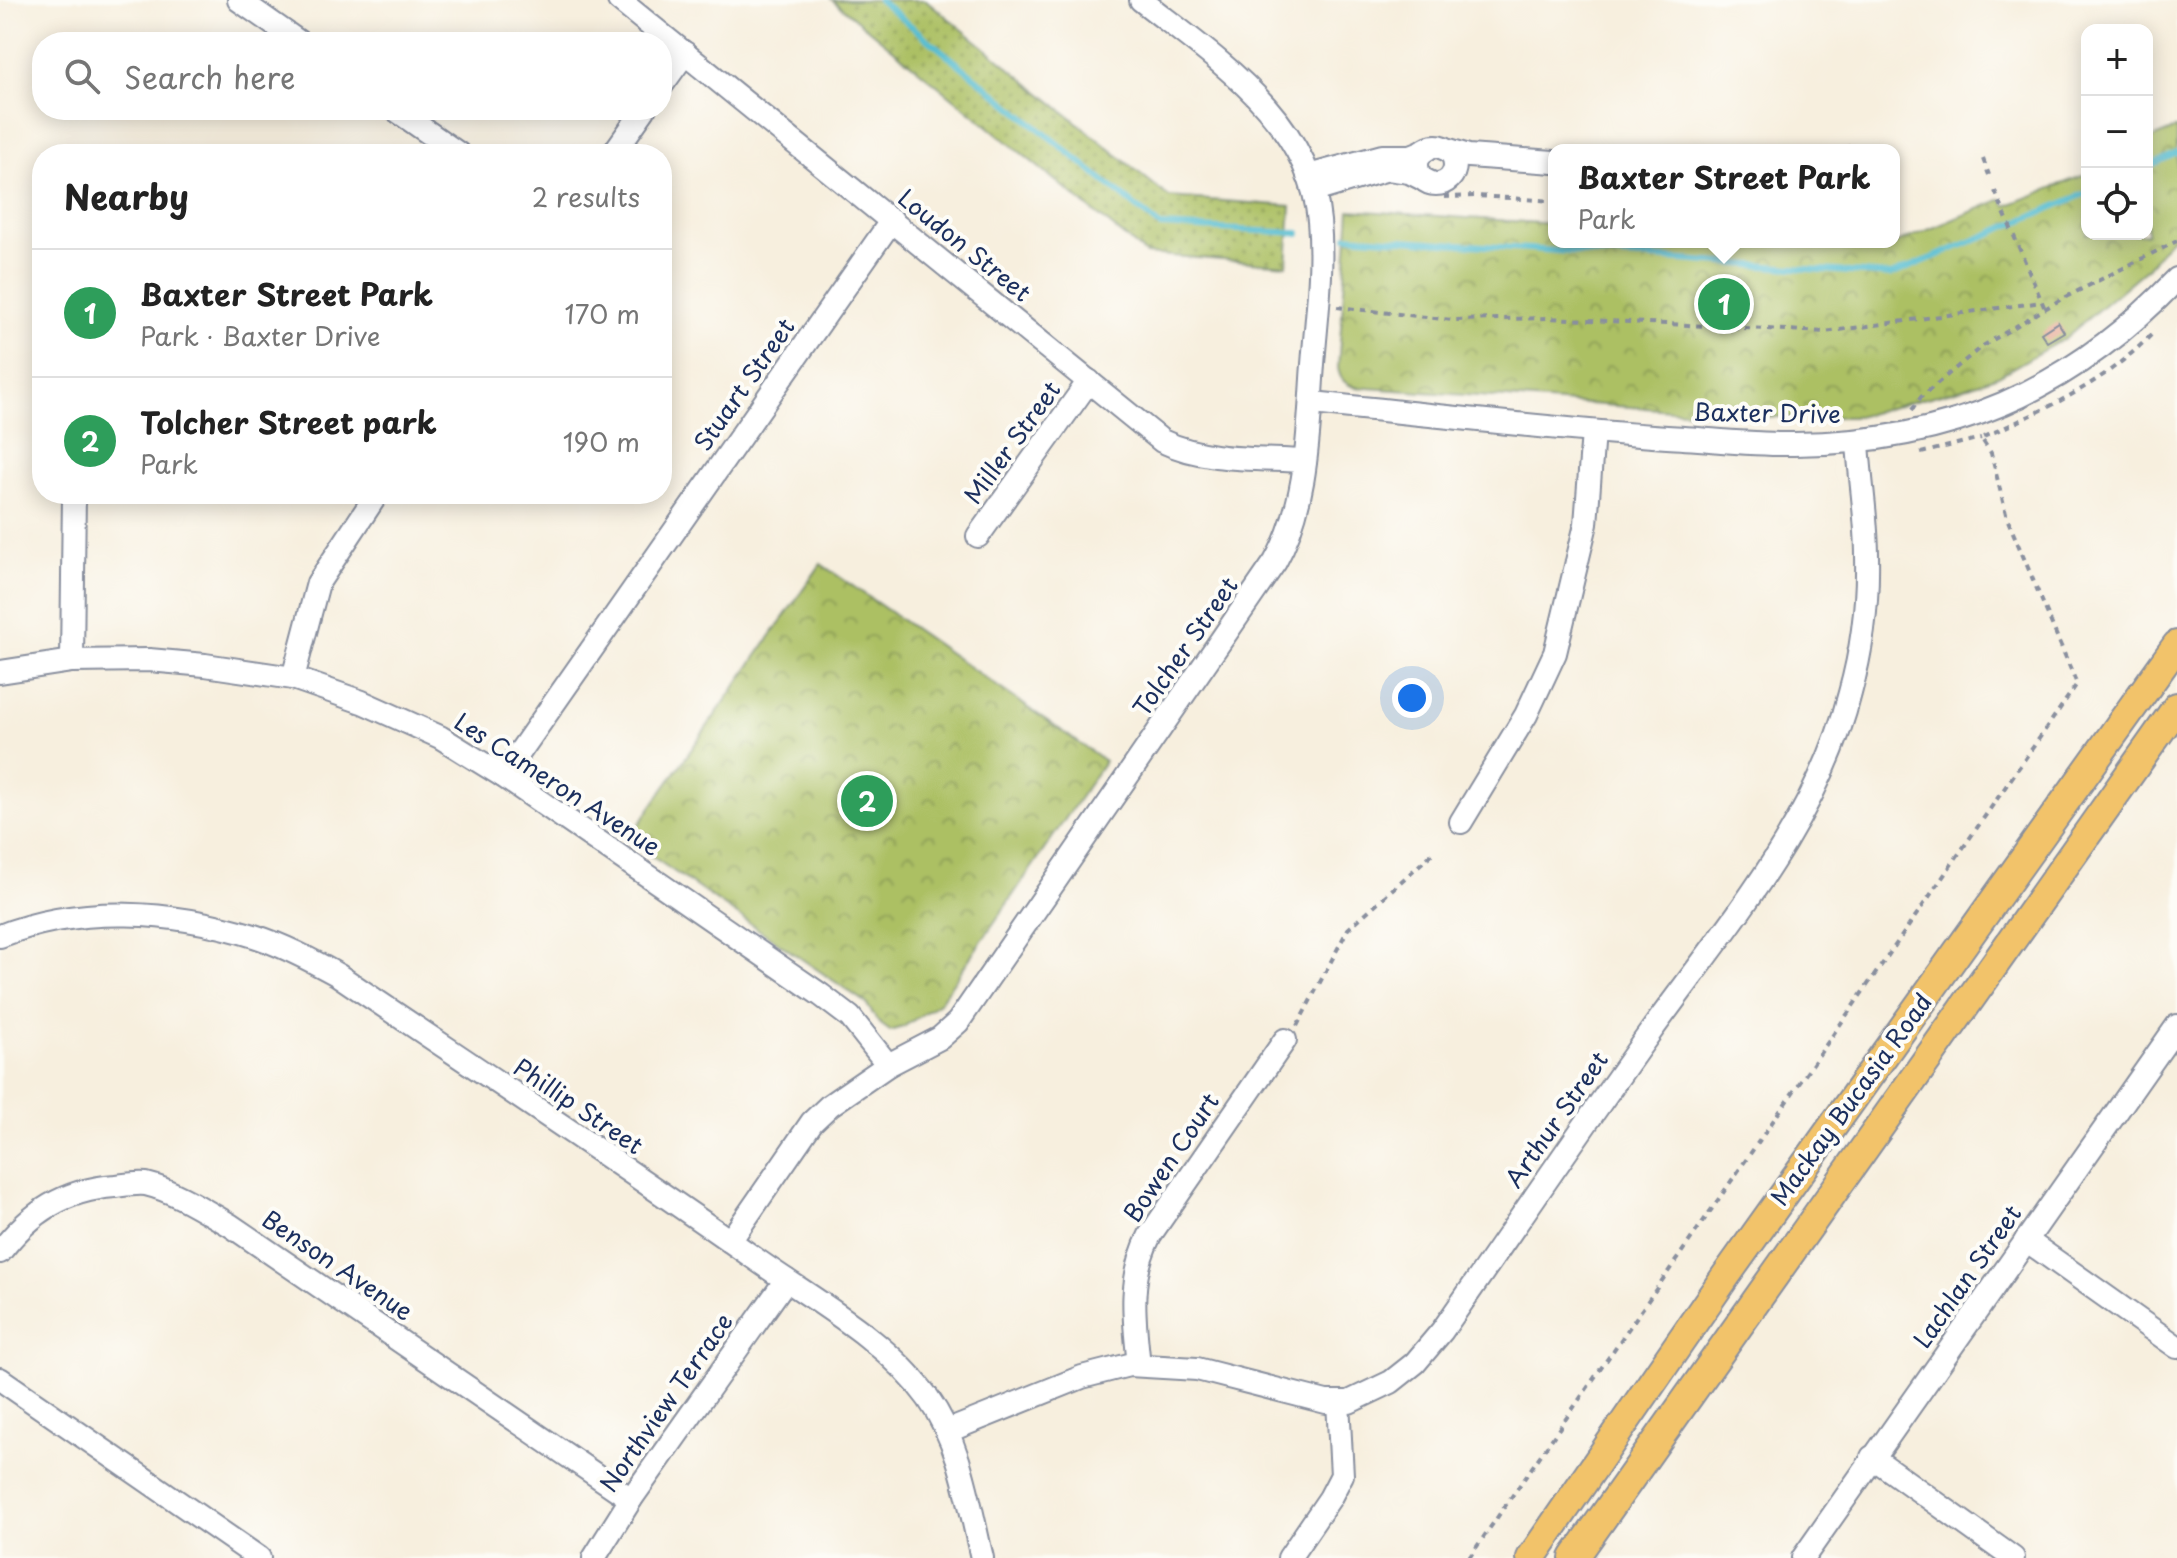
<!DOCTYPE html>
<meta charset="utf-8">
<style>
:root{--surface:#fff;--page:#f6f6f6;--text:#222;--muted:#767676;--line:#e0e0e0;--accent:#db2777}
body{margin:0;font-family:"Playpen Sans",sans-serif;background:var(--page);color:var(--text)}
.controls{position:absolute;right:24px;top:24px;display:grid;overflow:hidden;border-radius:16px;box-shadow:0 4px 20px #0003}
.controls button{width:72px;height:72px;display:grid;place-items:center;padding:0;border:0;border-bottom:2px solid var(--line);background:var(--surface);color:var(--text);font:40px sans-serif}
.you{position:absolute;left:1412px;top:698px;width:28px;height:28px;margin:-20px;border:6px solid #fff;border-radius:50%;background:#1a73e8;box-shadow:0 0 0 12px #1a73e833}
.badge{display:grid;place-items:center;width:52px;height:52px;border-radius:50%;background:var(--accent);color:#fff;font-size:26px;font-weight:700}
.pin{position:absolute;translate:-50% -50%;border:4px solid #fff;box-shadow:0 2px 8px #0006}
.popup{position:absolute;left:1548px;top:144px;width:352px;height:104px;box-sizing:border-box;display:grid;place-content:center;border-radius:16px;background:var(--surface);filter:drop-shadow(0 2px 6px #0005);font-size:26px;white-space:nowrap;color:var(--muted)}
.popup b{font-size:30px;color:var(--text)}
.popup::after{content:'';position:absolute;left:50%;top:100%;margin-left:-16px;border:16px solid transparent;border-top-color:var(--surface)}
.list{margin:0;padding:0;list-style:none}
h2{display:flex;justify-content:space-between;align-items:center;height:104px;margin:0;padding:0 32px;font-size:34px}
h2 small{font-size:26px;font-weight:400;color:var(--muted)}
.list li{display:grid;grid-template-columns:52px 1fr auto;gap:24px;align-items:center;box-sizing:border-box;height:128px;padding:0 32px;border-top:2px solid var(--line)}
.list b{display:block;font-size:30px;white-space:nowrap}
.list p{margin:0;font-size:26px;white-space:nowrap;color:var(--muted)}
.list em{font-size:26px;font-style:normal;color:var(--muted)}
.icon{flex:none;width:44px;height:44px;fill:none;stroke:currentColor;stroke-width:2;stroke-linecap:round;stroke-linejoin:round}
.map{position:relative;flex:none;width:2177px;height:1558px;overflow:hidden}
.search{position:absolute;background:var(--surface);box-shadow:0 4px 20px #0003;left:32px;top:32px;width:640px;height:88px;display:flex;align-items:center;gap:20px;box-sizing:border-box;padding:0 28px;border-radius:32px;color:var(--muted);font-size:30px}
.panel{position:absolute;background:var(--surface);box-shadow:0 4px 20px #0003;left:32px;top:144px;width:640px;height:360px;border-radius:32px}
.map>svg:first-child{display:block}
.grass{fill:url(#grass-dots);stroke:#647861;stroke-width:2}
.park{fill:url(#park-crowns);stroke:#647861;stroke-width:2}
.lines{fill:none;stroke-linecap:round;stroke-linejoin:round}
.stream{stroke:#53bcd0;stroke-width:6}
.building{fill:#e39a82}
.minor-casing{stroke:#898f9e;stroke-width:26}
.major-casing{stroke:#898f9e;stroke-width:32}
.path{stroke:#898f9e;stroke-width:4;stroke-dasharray:6 6;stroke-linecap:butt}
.minor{stroke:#fff;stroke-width:22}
.major{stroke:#f2c36a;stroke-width:28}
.labels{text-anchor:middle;stroke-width:8;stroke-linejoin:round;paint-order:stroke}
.street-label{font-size:24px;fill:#1b2f5e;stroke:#fdfcf7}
</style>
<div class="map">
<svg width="2177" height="1558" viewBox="0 0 2177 1558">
<defs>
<pattern id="grass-dots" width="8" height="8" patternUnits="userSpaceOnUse" patternTransform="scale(2)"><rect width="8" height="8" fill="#acc064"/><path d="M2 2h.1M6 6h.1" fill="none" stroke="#8b9c56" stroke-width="1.8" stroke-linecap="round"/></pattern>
<pattern id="park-crowns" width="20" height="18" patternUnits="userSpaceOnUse" patternTransform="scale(2)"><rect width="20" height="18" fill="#acc064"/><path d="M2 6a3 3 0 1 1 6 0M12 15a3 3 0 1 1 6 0" fill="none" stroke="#8b9c56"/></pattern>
</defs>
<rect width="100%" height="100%" fill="#fdfcf7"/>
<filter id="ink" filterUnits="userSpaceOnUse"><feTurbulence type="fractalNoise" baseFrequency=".0125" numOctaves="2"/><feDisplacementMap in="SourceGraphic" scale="16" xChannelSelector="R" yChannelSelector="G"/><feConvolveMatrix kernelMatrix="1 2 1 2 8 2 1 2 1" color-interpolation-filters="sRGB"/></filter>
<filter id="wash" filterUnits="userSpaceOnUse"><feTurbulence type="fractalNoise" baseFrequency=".006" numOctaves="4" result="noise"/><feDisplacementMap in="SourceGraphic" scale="32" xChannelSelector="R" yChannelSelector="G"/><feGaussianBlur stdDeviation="1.8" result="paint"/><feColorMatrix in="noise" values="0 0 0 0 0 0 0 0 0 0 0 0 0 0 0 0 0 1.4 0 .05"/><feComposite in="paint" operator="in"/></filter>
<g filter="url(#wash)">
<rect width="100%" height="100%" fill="#f7efde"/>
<polygon class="grass" points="832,0 926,0 1169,197 1291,206 1287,265 1146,254"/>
<g class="park">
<path d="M2177 128V231L2146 269 2065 338 1998 376 1963 388 1857 417H1769L1354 387C1344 383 1340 379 1338 368L1350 210 1554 224V242H1813L1887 247 2002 199 2006 206 2087 174V234H2147V140Z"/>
<polygon points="821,564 1105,761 939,1003 903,1027 890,1031 878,1022 866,1003 628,840"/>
</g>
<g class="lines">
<g class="stream">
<polyline points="879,0 1160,226 1299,233"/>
<polyline points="2147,167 2177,153"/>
<polyline points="1347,236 1891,275 2087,193"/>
</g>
</g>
<g id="blocks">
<polygon class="building" points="2058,322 2064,332 2047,342 2041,333"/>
</g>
</g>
<g filter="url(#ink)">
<use href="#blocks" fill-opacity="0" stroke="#898f9e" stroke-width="2"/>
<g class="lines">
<defs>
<g id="minor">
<polyline points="239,0 299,42"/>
<path d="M619 0 1162 441C1206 462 1258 458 1305 461"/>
<polyline points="662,85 685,53"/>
<polyline points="396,110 459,154"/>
<circle cx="1436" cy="165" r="19"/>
<polyline points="1443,148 1468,156 1554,162"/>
<polyline points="613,154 644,110"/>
<polyline points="1308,176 1382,156 1411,156 1426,150"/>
<polyline points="1314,191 1388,169 1409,172 1431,183"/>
<path d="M1311 403C1429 414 1548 429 1667 437 1709 439 1752 445 1794 444 1950 443 2069 392 2177 279"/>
<polyline points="978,536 1089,381"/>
<polyline points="72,661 74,494"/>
<polyline points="0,672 72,661 149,660 205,665 293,678 362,702 440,737 503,776 821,995 850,1017 888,1065"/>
<polyline points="293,678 318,583 377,494"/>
<polyline points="503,776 892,220"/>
<polyline points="1461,822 1526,715 1555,653 1586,524 1593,432"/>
<path d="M0 936C81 904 173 911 254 936 283 945 311 960 338 975 477 1069 617 1161 754 1258 813 1300 885 1338 928 1398 961 1444 969 1504 982 1558"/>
<polyline points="2026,1240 2177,1347"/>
<path d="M730 1241 812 1122 830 1105 888 1065 940 1038 958 1022 1275 562C1306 507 1308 441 1312 379 1315 327 1324 273 1319 221 1310 119 1214 58 1141 0"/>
<path d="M0 1252C31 1212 64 1190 115 1186 124 1185 136 1183 146 1184 175 1191 204 1210 230 1225L631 1499"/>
<path d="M1139 1365C1134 1319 1128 1278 1150 1235L1285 1040"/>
<polyline points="0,1379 259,1558"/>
<path d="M948 1431 1082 1377 1129 1365 1197 1369 1326 1402H1349L1391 1382 1415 1363 1442 1331C1511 1232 1579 1132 1649 1034 1726 927 1817 824 1850 693 1862 650 1868 601 1867 556 1867 518 1860 480 1858 442"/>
<polyline points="1872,1457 2013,1558"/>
<polyline points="594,1558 631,1499 786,1280"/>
<polyline points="1289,1558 1330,1498 1342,1475 1338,1402"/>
<polyline points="1803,1558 2177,1026"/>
</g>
<g id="major">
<polyline points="1531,1558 1725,1277 2177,645"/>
<polyline points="1574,1558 2177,707"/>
</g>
</defs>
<use href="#minor" class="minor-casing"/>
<use href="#major" class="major-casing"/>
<g class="path">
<polyline points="1846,150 1853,142"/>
<polyline points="1983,159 1989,175"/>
<polyline points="1995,191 2045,309"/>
<polyline points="1444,197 1478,196 1554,201"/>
<polyline points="1337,307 1452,320 1549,318 1825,332 2042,302"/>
<polyline points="1912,410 1921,397 1981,347 2058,301 2177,241"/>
<polyline points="1921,453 1981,438"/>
<polyline points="1297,1026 1348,929 1434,852"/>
<path d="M1469 1558 2077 684 2007 518 1991 453 1981 438C2044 410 2102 385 2151 335"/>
</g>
<use href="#minor" class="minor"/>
<use href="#major" class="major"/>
</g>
</g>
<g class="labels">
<g class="street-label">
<text transform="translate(964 246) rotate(39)" y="8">Loudon Street</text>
<text transform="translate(745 385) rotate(-55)" y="8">Stuart Street</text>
<text transform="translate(1767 414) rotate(1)" y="8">Baxter Drive</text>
<text transform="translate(1013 443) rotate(-54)" y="8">Miller Street</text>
<text transform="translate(1186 647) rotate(-55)" y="8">Tolcher Street</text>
<text transform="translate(557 785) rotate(33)" y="8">Les Cameron Avenue</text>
<text transform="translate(1852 1100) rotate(-54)" y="8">Mackay Bucasia Road</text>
<text transform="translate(578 1107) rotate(34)" y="8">Phillip Street</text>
<text transform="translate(1557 1120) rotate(-55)" y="8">Arthur Street</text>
<text transform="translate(1172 1158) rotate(-56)" y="8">Bowen Court</text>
<text transform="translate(337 1266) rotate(34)" y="8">Benson Avenue</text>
<text transform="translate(1968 1277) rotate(-55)" y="8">Lachlan Street</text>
<text transform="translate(667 1403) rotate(-55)" y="8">Northview Terrace</text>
</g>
</g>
</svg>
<div class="controls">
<button>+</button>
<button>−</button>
<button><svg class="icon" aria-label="locate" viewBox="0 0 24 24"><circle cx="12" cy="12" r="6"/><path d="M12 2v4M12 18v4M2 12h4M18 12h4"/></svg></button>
</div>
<div class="you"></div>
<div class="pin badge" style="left:1724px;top:304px;background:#2e9e5b">1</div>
<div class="popup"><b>Baxter Street Park</b>Park</div>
<div class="pin badge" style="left:867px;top:801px;background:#2e9e5b">2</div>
<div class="search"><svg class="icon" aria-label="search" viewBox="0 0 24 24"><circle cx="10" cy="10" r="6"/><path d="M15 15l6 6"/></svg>Search here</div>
<section class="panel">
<h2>Nearby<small>2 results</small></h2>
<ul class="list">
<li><span class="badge" style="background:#2e9e5b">1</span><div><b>Baxter Street Park</b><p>Park · Baxter Drive</p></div><em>170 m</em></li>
<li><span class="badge" style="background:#2e9e5b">2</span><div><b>Tolcher Street park</b><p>Park</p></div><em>190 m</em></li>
</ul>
</section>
</div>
